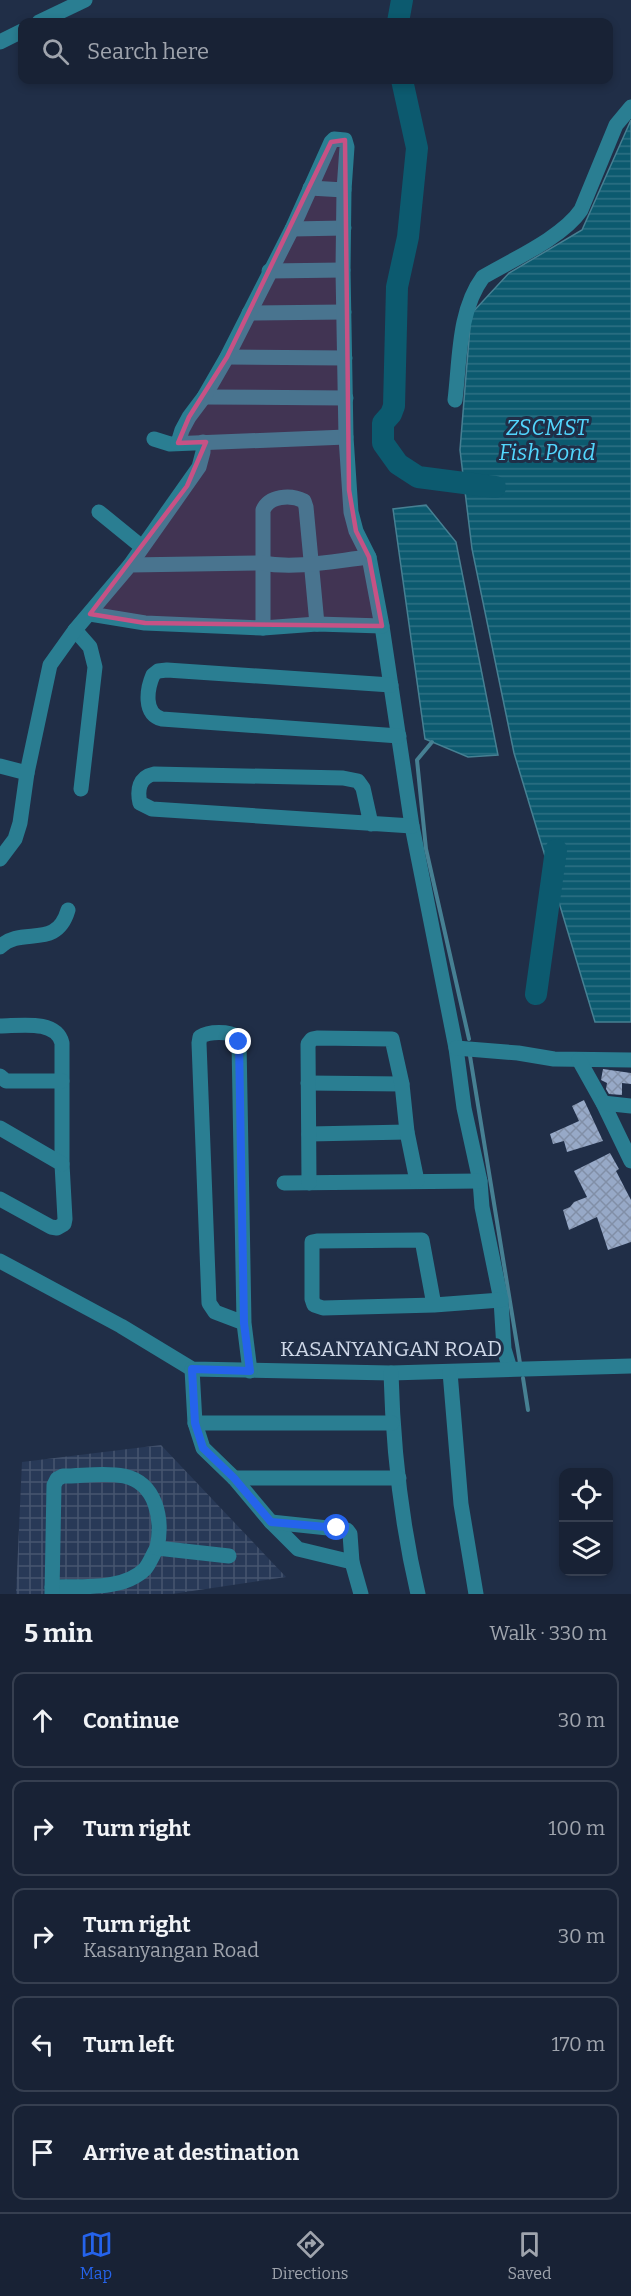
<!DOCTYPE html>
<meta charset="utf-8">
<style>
:root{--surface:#182235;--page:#252f41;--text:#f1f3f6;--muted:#9fa4ad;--line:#363f50;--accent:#2563eb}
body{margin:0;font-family:Bitter,serif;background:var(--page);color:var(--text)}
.controls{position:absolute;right:18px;bottom:18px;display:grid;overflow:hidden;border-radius:12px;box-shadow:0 3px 9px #0003}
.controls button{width:54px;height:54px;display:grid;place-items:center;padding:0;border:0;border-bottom:2px solid var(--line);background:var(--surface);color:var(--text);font:30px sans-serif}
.stop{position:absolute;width:18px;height:18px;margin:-14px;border:4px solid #2563eb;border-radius:50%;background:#fff}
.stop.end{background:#2563eb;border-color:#fff;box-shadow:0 2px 6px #0008}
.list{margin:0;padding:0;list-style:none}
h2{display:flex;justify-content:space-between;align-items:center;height:78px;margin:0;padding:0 24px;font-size:26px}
h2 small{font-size:20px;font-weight:400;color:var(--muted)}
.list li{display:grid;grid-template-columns:39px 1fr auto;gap:18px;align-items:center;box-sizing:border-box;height:96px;margin:0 12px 12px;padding:0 12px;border:2px solid var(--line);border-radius:12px}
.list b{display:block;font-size:22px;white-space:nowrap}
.list p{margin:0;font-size:20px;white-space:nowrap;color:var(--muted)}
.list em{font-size:20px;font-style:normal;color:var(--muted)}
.icon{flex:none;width:33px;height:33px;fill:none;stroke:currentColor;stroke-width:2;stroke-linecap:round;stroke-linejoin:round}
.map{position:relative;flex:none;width:631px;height:1594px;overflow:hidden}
.search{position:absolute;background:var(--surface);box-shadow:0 3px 9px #0003;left:18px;right:18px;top:18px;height:66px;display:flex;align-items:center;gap:15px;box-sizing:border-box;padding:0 21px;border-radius:12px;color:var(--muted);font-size:22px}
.sheet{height:618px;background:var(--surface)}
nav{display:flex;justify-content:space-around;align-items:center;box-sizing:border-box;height:84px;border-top:2px solid var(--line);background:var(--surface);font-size:16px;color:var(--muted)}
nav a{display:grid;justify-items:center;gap:3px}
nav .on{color:var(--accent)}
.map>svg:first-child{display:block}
.industrial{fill:url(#industrial-grid)}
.water{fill:url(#water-rules);stroke:#468093;stroke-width:1.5}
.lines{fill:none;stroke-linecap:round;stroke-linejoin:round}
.stream{stroke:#468093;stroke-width:4}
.river{stroke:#0c5a6f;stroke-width:22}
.building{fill:url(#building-cross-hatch)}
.minor{stroke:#2a7e92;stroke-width:15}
.route{stroke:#2563eb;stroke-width:8}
.marked{fill:#c65285;fill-opacity:0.2;stroke:#c65285;stroke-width:4.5;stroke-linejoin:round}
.labels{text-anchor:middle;stroke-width:6;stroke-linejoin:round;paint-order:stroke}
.street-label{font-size:21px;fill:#cfd8e8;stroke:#202e47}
.water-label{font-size:22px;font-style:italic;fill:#52d6fd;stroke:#202e47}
</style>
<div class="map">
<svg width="631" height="1594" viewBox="0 0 631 1594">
<defs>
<pattern id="industrial-grid" width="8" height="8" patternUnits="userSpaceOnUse" patternTransform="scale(1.5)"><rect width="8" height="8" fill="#283957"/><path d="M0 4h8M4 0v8" fill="none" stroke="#46556f"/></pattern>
<pattern id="water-rules" width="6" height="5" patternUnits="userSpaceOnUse" patternTransform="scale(1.5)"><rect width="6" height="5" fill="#0c5a6f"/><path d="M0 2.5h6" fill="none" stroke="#2e7184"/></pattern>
<pattern id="building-cross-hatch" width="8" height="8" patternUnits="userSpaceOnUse" patternTransform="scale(1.5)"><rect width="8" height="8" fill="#97a9c7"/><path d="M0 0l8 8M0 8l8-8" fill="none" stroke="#818fa7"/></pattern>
</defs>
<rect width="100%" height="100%" fill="#202e47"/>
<polygon class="industrial" points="161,1445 286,1577 172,1594 16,1594 22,1462"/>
<g class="water">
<polygon points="631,120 631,1022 595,1022 514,753 472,549 460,450 471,314 509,273 582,230"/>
<polygon points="426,505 456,542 498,755 468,757 425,739 393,509"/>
</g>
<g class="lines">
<g class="stream">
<polyline points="432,742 417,760 426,849 469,1039"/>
<polyline points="470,1056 520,1363"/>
<polyline points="523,1378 528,1410"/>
</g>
<g class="river">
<polyline points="398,22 402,0"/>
<polyline points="402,80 417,148 408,237 397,287 394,406 391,414 383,423 383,443 398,464 418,477 495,487"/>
<polyline points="536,994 556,850"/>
</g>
</g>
<g class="building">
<polygon points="603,1069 631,1073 631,1084 622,1083 622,1095 609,1094 606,1089 607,1083 601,1080"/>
<polygon points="584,1100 603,1141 567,1152 564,1141 553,1144 550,1134 579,1121 572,1106"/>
<polygon points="610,1153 619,1169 616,1171 631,1200 631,1242 608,1250 597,1217 569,1230 563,1210 570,1207 574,1202 587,1197 574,1171"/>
</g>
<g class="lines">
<g class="minor">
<polyline points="39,22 85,0"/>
<polyline points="0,42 22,31"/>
<polyline points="310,188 344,190"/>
<polyline points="292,229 344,228"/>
<polyline points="269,271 343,270"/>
<polyline points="249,313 344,312"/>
<polyline points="227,357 345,358"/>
<polyline points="204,397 346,398"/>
<path d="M455 400C460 359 458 311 483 277 512 260 563 237 581 210L616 125 631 107"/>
<polyline points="154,439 170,444 346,437"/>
<polyline points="178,443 182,430 189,417 204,397 227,357 292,229 331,142 334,139 345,140 347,147 344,190 343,270 346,437 351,512 356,531 369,557 382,626 412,826 456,1048 464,1108 480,1181 482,1207 501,1300 504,1349 510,1369"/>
<polyline points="99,512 142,547"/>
<polyline points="130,565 199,467 203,452 203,442"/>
<polyline points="90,614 145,623 263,628 317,624 382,626"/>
<path d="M263 628V510C269 496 290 494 304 501L306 507 317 624"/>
<polyline points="75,630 90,647 95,667 81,789"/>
<path d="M391 685 167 670 158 671 153 675C147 689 143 714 162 719L399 736"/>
<polyline points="0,766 27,773"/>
<path d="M371 824 363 788 358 781 343 778 154 774C139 777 137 790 140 803L152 809 412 826"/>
<path d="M0 859 15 839 20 823 27 773 50 665 75 630 130 565 261 563C297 569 333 561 369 557"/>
<path d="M0 947C22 925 56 951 68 910"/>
<path d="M0 1026C19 1026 56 1019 62 1043V1164L65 1219 64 1224 57 1228 51 1227 0 1199"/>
<polyline points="456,1048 518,1053 554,1059 631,1060"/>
<polyline points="579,1060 603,1103 631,1161"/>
<polyline points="0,1076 6,1081 62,1081"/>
<polyline points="308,1083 402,1084"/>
<polyline points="603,1103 631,1106"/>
<polyline points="0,1128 62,1164"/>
<polyline points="309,1134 407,1132"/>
<polyline points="284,1183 480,1181"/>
<polyline points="309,1183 308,1044 312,1039 317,1038 392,1039 402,1084 407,1132 417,1181"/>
<polyline points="0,1261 121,1326 192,1369 391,1373 631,1366"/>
<polyline points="434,1305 422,1240 317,1241 312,1242 312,1299 314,1305 323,1308 434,1305 501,1300"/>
<path d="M244 1323 215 1312 209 1303 199 1043 200 1037C209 1031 229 1031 238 1037L239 1042 244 1323 250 1371"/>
<polyline points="192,1369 195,1423 203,1448 234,1478 271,1522 298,1549 352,1562"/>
<polyline points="450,1372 461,1504 476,1594"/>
<path d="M391 1373C393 1447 401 1522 418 1594"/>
<polyline points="195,1423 392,1423"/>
<polyline points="234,1478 399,1478"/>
<polyline points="271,1522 347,1530 350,1534 352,1562 361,1594"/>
<path d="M52 1587C81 1586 123 1591 145 1569 150 1563 153 1554 157 1548"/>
<path d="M52 1594 54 1485 57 1479 63 1476C82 1476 105 1472 124 1476 157 1483 163 1520 157 1548L229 1556"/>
</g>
</g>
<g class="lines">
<polyline class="route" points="239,1042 244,1323 250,1371 192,1369 195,1423 203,1448 234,1478 271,1522 337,1528"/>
</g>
<path class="marked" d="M345 140 349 490 356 531 369 557 382 626 145 623 90 614 187 486 206 442 178 443 189 417 227 357 331 142Z"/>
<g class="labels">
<g class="street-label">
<text x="391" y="1356">KASANYANGAN ROAD</text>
</g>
<g class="water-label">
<text x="547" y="435">ZSCMST<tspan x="547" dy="25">Fish Pond</tspan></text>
</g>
</g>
</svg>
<div class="controls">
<button><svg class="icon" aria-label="locate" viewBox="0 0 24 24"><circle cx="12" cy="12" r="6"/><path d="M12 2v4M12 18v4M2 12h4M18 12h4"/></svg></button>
<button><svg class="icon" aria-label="layers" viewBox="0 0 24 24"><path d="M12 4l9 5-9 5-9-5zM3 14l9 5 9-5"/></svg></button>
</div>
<div class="stop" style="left:337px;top:1528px"></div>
<div class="stop end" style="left:239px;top:1042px"></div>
<div class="search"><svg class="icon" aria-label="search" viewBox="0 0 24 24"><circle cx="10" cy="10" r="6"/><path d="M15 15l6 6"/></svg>Search here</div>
</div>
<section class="sheet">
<h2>5 min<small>Walk · 330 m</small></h2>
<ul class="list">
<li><svg class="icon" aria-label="ahead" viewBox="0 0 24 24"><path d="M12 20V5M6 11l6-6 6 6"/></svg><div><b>Continue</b></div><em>30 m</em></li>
<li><svg class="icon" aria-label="right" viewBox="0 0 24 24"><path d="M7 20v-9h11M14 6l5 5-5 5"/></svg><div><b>Turn right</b></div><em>100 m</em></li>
<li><svg class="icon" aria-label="right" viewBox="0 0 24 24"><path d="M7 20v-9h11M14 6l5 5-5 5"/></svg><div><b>Turn right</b><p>Kasanyangan Road</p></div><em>30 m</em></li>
<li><svg class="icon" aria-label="left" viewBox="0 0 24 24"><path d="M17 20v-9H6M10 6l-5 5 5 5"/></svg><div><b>Turn left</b></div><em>170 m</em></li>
<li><svg class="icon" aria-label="arrive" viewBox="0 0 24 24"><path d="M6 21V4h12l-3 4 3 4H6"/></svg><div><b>Arrive at destination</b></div></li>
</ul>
</section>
<nav>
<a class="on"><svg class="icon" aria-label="map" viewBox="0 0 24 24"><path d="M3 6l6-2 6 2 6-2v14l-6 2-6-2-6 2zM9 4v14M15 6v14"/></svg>Map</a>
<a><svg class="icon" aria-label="directions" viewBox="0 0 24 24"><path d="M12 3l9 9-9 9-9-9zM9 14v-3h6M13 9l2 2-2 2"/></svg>Directions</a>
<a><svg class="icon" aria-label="saved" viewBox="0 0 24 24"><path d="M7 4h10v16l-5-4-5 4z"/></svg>Saved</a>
</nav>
